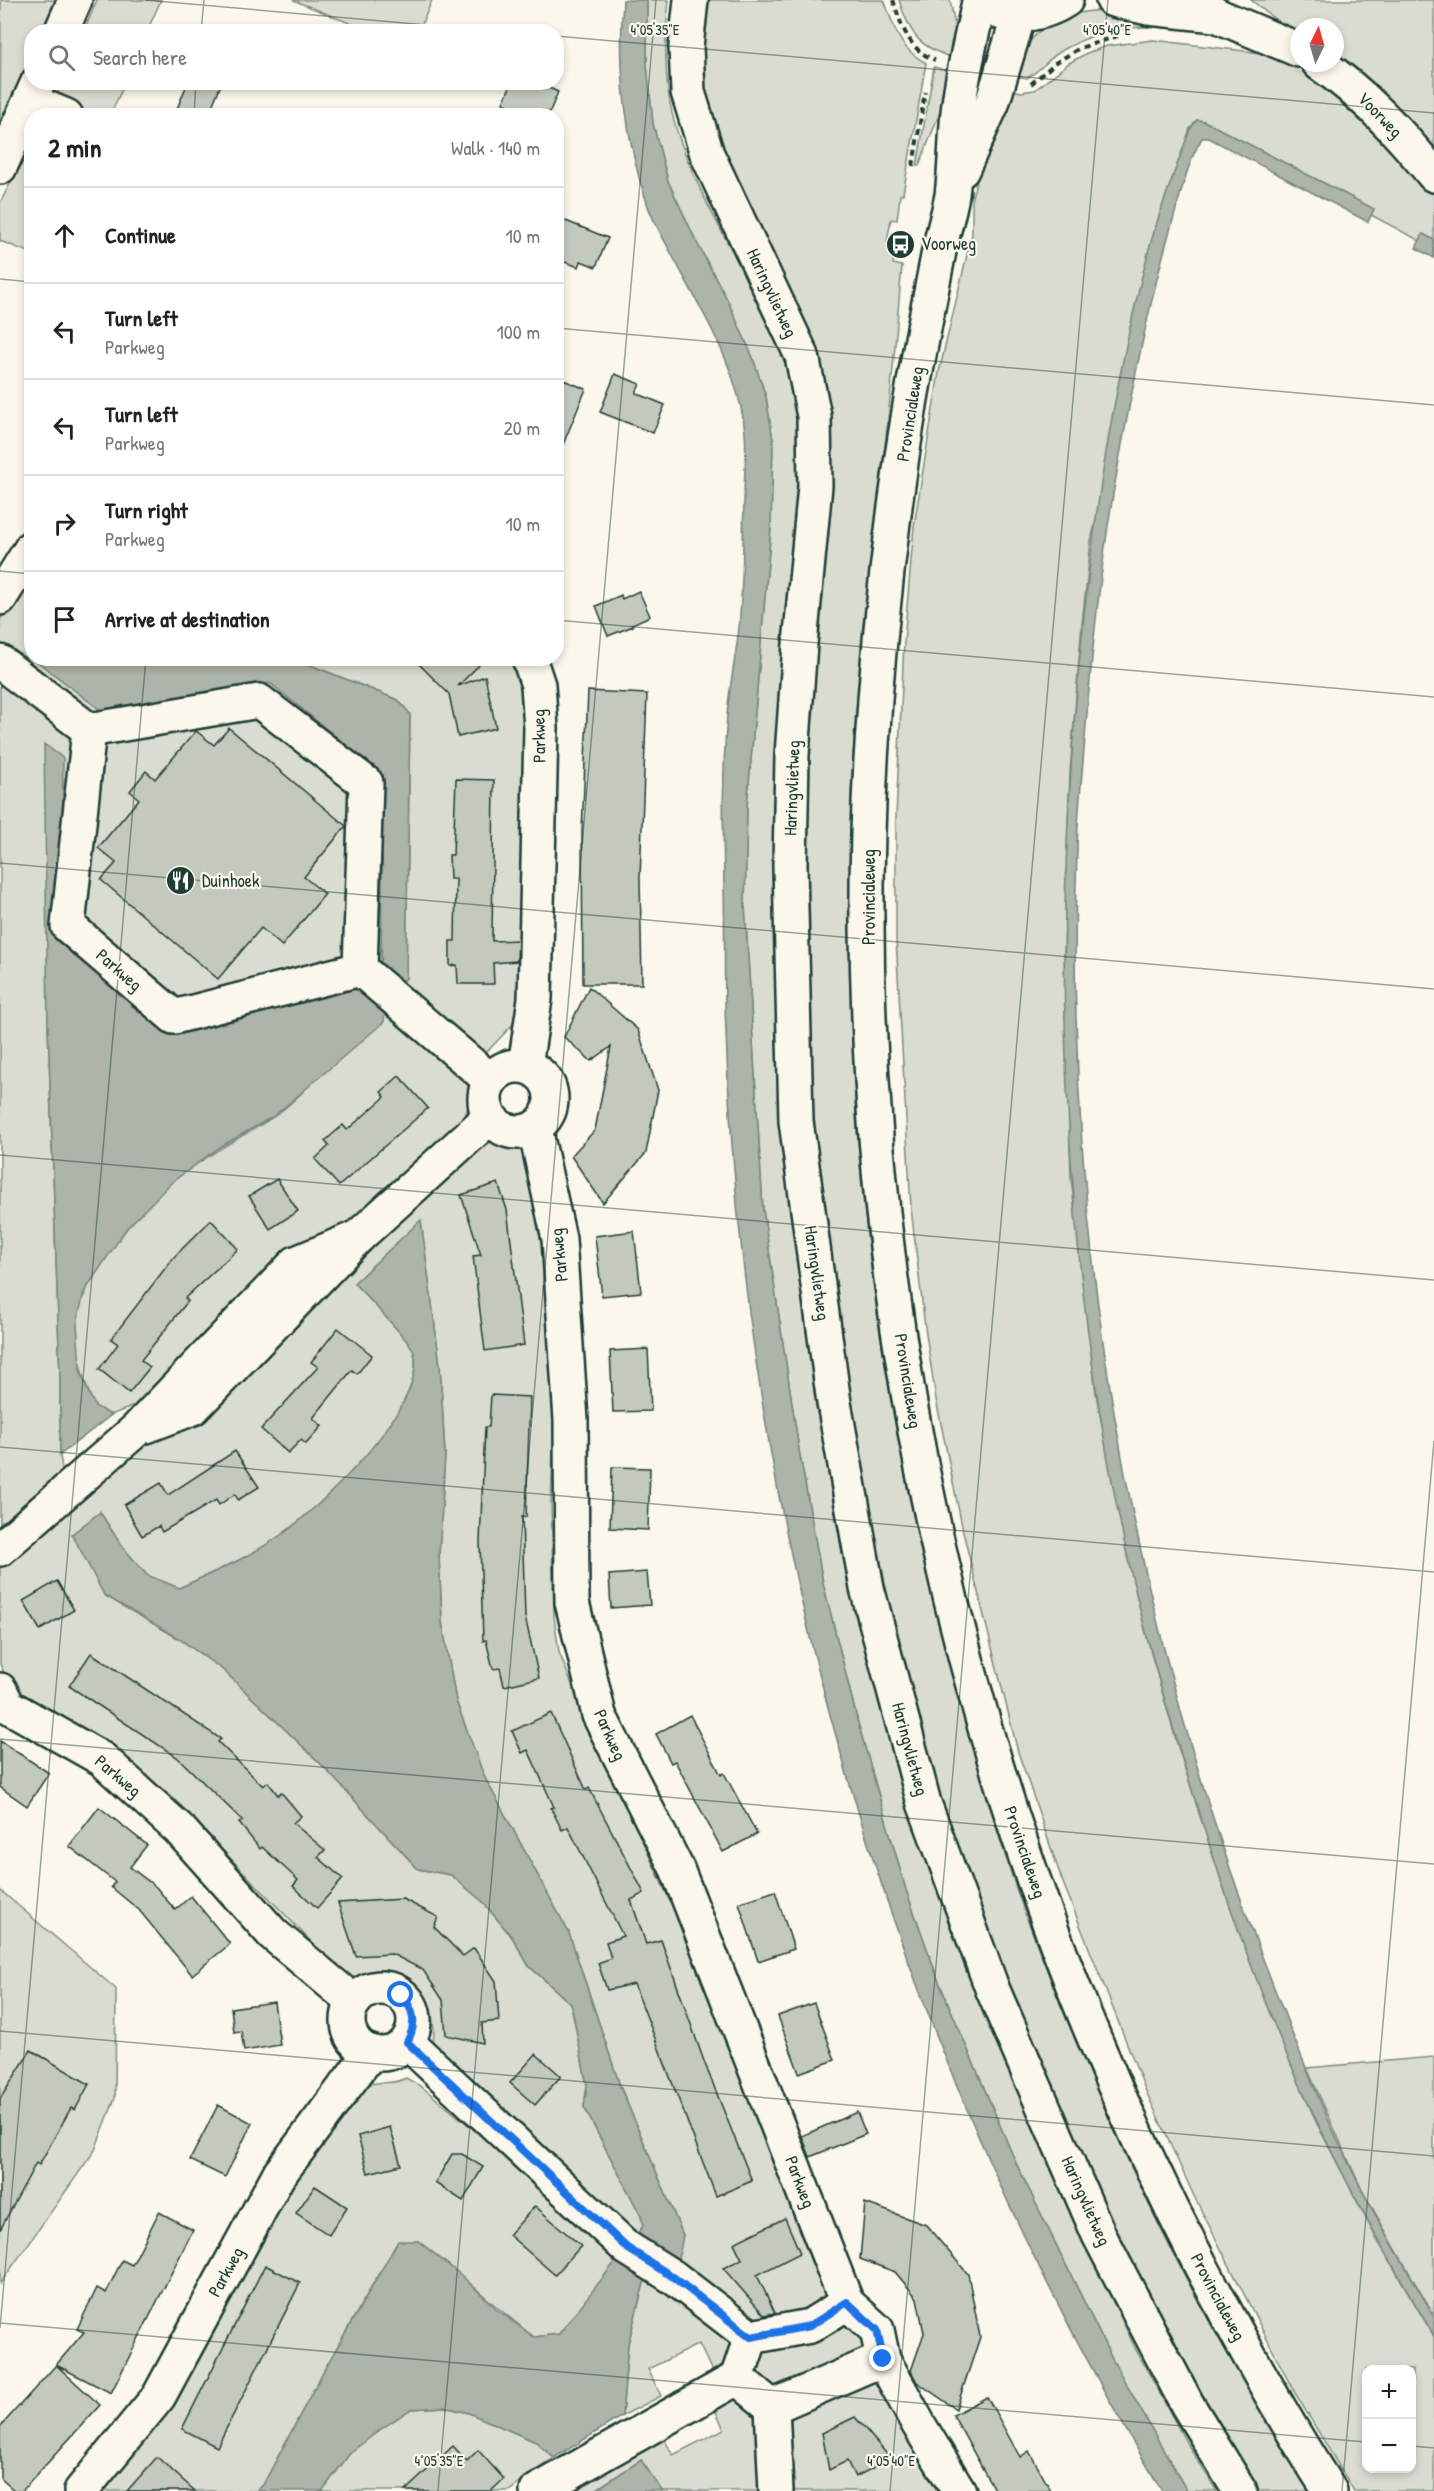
<!DOCTYPE html>
<meta charset="utf-8">
<style>
:root{--surface:#fff;--page:#f6f6f6;--text:#222;--muted:#767676;--line:#e0e0e0}
body{margin:0;font-family:"Patrick Hand",sans-serif;background:var(--page);color:var(--text)}
.controls{position:absolute;right:18px;bottom:18px;display:grid;overflow:hidden;border-radius:12px;box-shadow:0 3px 9px #0003}
.controls button{width:54px;height:54px;display:grid;place-items:center;padding:0;border:0;border-bottom:2px solid var(--line);background:var(--surface);color:var(--text);font:30px sans-serif}
.compass{position:absolute;left:1290px;top:18px;width:54px;height:54px;border-radius:50%;background:var(--surface);box-shadow:0 3px 9px #0003;rotate:5deg}
.stop{position:absolute;width:18px;height:18px;margin:-14px;border:4px solid #1a73e8;border-radius:50%;background:#fff}
.stop.end{background:#1a73e8;border-color:#fff;box-shadow:0 2px 6px #0008}
.list{margin:0;padding:0;list-style:none}
h2{display:flex;justify-content:space-between;align-items:center;height:78px;margin:0;padding:0 24px;font-size:26px}
h2 small{font-size:20px;font-weight:400;color:var(--muted)}
.list li{display:grid;grid-template-columns:39px 1fr auto;gap:18px;align-items:center;box-sizing:border-box;height:96px;padding:0 24px;border-top:2px solid var(--line)}
.list b{display:block;font-size:22px;white-space:nowrap}
.list p{margin:0;font-size:20px;white-space:nowrap;color:var(--muted)}
.list em{font-size:20px;font-style:normal;color:var(--muted)}
.icon{flex:none;width:33px;height:33px;fill:none;stroke:currentColor;stroke-width:2;stroke-linecap:round;stroke-linejoin:round}
.map{position:relative;flex:none;width:1434px;height:2491px;overflow:hidden}
.search{position:absolute;background:var(--surface);box-shadow:0 3px 9px #0003;left:24px;top:24px;width:540px;height:66px;display:flex;align-items:center;gap:15px;box-sizing:border-box;padding:0 21px;border-radius:24px;color:var(--muted);font-size:22px}
.panel{position:absolute;background:var(--surface);box-shadow:0 3px 9px #0003;left:24px;top:108px;width:540px;height:558px;border-radius:24px}
.map>svg:first-child{display:block}
.green{fill:#dbdcd1;stroke:#7d8c82;stroke-width:1.5;fill-rule:evenodd}
.water{fill:#adb4aa;stroke:#74847b;stroke-width:1.5}
.building{fill:#c4c9be;stroke:#1f3d34;stroke-width:1.5}
.lines{fill:none;stroke-linecap:round;stroke-linejoin:round}
.minor-casing{stroke:#1f3d34;stroke-width:38}
.major-casing{stroke:#1f3d34;stroke-width:38}
.path{stroke:#1f3d34;stroke-width:4;stroke-dasharray:6 4.5;stroke-linecap:butt}
.minor{stroke:#fbf7ec;stroke-width:33}
.major{stroke:#fbf7ec;stroke-width:33}
.route{stroke:#1a73e8;stroke-width:8}
.ticks{fill:none;stroke:#1f3d34;stroke-width:1.5;stroke-opacity:0.45}
.labels{text-anchor:middle;stroke-width:4.5;stroke-linejoin:round;paint-order:stroke}
.street-label{font-size:18px;fill:#1f3d34;stroke:#fbf7ec}
.poi-label{font-size:18px;fill:#1f3d34;stroke:#fbf7ec;text-anchor:start}
.ticks-label{font-size:15px;text-anchor:middle;fill:#1f3d34;stroke:#fbf7ec;stroke-width:4.5;stroke-linejoin:round;paint-order:stroke}
</style>
<div class="map">
<svg width="1434" height="2491" viewBox="0 0 1434 2491">
<rect width="100%" height="100%" fill="#fbf7ec"/>
<filter id="ink" filterUnits="userSpaceOnUse"><feTurbulence type="fractalNoise" baseFrequency=".0167" numOctaves="2"/><feDisplacementMap in="SourceGraphic" scale="12" xChannelSelector="R" yChannelSelector="G"/><feConvolveMatrix kernelMatrix="1 2 1 2 8 2 1 2 1" color-interpolation-filters="sRGB"/></filter>
<g filter="url(#ink)">
<g class="green">
<polygon points="1,0 62,0 48,31 32,32 31,71 0,133"/>
<polygon points="97,0 161,0 147,31 84,31"/>
<polygon points="293,0 432,0 419,31 369,31"/>
<path d="M647 0H669C664 42 664 91 677 131 706 222 774 306 795 398 801 426 799 457 801 485L793 1216 806 1319 831 1491 846 1573 882 1707 1091 2255 1136 2350 1185 2440 1217 2491H1187L1113 2361 1016 2163 939 1982 906 1890 858 1723 823 1583 799 1450 763 1210 745 906 747 806 771 527 773 440 766 397 753 358 728 301 697 243 668 181 653 124 647 65Z"/>
<path d="M704 0H884C895 28 897 47 926 63L903 194 900 195 897 220 891 219 887 242H893L892 250 895 252 893 264 902 266C897 320 893 374 887 428 876 528 862 628 855 729 849 802 850 876 850 950 851 1214 896 1488 971 1741 987 1797 1003 1853 1023 1908 1076 2048 1136 2189 1209 2321 1241 2379 1276 2435 1311 2491H1252L1166 2342 1030 2046 936 1794 878 1573 853 1437 816 1162 809 1081 804 789 829 471 727 171 702 90 698 46Z"/>
<path d="M899 0H950L958 41 956 59C919 47 911 37 899 0Z"/>
<path d="M1251 0H1434V150C1404 116 1374 80 1335 56V27H1299V33L1281 24Z"/>
<path d="M1104 10 1216 33C1160 26 1115 19 1063 50 1050 57 1040 71 1027 78L1010 75C1031 29 1053 13 1104 10Z"/>
<path d="M1153 40 1278 55 1312 73 1347 100 1434 192V240L1423 234 1420 241 1371 215 1374 209 1204 121 1197 120 1190 129 1091 541 1082 623 1070 772 1064 952 1071 1178 1096 1394 1128 1559 1151 1653 1178 1747 1225 1892 1264 1998 1316 2122 1376 2238 1434 2336V2491H1354L1292 2388 1194 2196 1145 2089 1062 1880 1018 1752 964 1536 936 1399 925 1327 911 1208 896 939V818L904 642 914 526 939 372 972 234V196L1006 88 1021 92 1035 90 1069 63 1087 53 1107 46ZM1366 2370H1412V2468H1366Z"/>
<polygon points="934,67 952,72 947,94 919,166 917,166"/>
<polygon points="62,83 125,83 110,115 93,115 54,101"/>
<polygon points="31,143 31,253 0,241 0,203"/>
<path d="M31 571 32 658 41 659 39 662 103 712 270 683 383 775 381 974 397 989 406 977 410 714 398 700 295 659H521L523 683V1005L518 1019 479 1060 463 1126 360 1213 156 1397 111 1415 95 1407C83 1381 74 1351 77 1323 80 1279 139 1209 173 1181 204 1156 239 1139 273 1117 287 1108 299 1095 311 1084L175 1024 48 928V1025L60 1377V1455L64 1482 0 1527V620Z"/>
<path d="M493 1141 514 1146 522 1152 533 1173 542 1250 554 1429 551 1502 554 1617 559 1652 582 1710 712 1992 838 2282 817 2312 757 2321 671 2268 683 2235 620 2086 569 1933 484 1776 456 1701 442 1622 439 1555 445 1455 440 1365 421 1221 354 1283C364 1294 412 1343 414 1352 428 1405 321 1507 281 1535 250 1557 214 1572 179 1588L147 1576 121 1545 100 1512 104 1595 178 1638 223 1670 321 1764 418 1869 451 1875 482 1901 512 1937 529 1966 571 2004 587 2085 584 2107 641 2216 643 2226 638 2236 431 2053C440 2018 427 1982 386 1981 370 1980 365 1989 350 1982L206 1833 154 1785 102 1741 39 1703 12 1691 0 1664V1552L135 1443 205 1415 468 1151Z"/>
<polygon points="0,1890 116,1989 115,2098 95,2150 0,2284"/>
<polygon points="1434,2057 1434,2316 1361,2188 1307,2068"/>
<path d="M406 2078 422 2087 625 2253 559 2334 534 2337C494 2307 459 2271 418 2241L379 2273 323 2372 263 2485 257 2491H96L296 2176 364 2086C377 2080 392 2086 406 2078Z"/>
<polygon points="650,2277 675,2301 723,2327 737,2338 731,2360 712,2371 699,2344 648,2369 661,2396 622,2416 628,2344 644,2283"/>
<polygon points="845,2320 860,2327 865,2346 859,2355 798,2385 774,2388 753,2372 762,2347"/>
<polygon points="875,2377 948,2491 792,2491 791,2415 797,2409 848,2393"/>
<polygon points="736,2393 762,2410 765,2491 662,2491 641,2460 594,2491 552,2491 659,2430 673,2455 724,2429 712,2403"/>
<polygon points="445,2407 469,2413 536,2442 554,2458 509,2491 322,2491 351,2452 381,2429 411,2409"/>
</g>
<g class="water">
<path d="M623 0H647V65L653 124 668 181 697 243 728 301 753 358 766 397 773 440 771 527 747 806 745 906 763 1210 799 1450 823 1583 858 1723 906 1890 939 1982 1016 2163 1113 2361 1187 2491H1162C892 2044 739 1528 725 1005 724 966 725 927 724 888 723 827 722 766 728 705 731 680 736 654 739 628 743 585 743 541 744 498 744 476 747 454 745 432 738 366 701 310 671 253 663 237 653 222 648 206 625 141 618 68 623 0Z"/>
<path d="M1197 120 1204 121 1374 209 1368 222 1209 138H1202C1187 163 1181 194 1172 223 1149 303 1133 384 1118 466 1102 552 1093 638 1086 725 1083 766 1078 807 1077 849 1063 1226 1128 1607 1263 1959 1293 2036 1323 2115 1361 2188 1384 2232 1410 2274 1434 2316V2336C1393 2267 1353 2197 1318 2124 1270 2024 1233 1919 1199 1813 1173 1729 1147 1645 1128 1559 1067 1285 1052 1004 1074 725 1086 564 1108 405 1149 249 1160 208 1176 169 1190 129Z"/>
<polygon points="1423,234 1434,240 1434,258 1416,248"/>
<polygon points="41,658 295,659 398,700 410,714 406,978 398,989 381,974 383,775 270,683 103,712 38,662"/>
<polygon points="44,744 63,758 62,930 175,1024 370,986 386,1002 384,1022 274,1116 220,1147 172,1182 126,1229 84,1292 77,1323 80,1369 87,1389 95,1406 111,1415 60,1455 60,1377 48,1025"/>
<path d="M421 1220 440 1365 445 1455 439 1555 442 1622 456 1701 484 1776 569 1933 620 2086 683 2235C681 2245 680 2261 671 2268 662 2275 652 2275 644 2283L628 2344 622 2416 554 2458 536 2442 469 2413 445 2407 411 2409 381 2429 351 2452 322 2491H257L263 2485 323 2372 398 2241H418L461 2275 499 2311 534 2337 559 2334 643 2226 641 2216 584 2107 587 2085 571 2004 529 1966 512 1937 482 1901 451 1875 418 1869 321 1764 223 1670 178 1638 104 1595 72 1534 100 1512 121 1545 147 1575 179 1588C214 1572 250 1557 281 1535 321 1507 428 1405 414 1352 412 1343 364 1294 354 1283Z"/>
<polygon points="641,2460 662,2491 594,2491"/>
</g>
<g class="building">
<polygon points="188,82 222,82 208,116 174,116"/>
<polygon points="512,82 536,82 558,92 548,116 516,116 518,109 503,103"/>
<polygon points="556,217 608,238 596,267 581,261 579,267 556,259"/>
<polygon points="615,374 640,384 636,393 665,405 653,433 600,412"/>
<polygon points="556,377 586,389 557,459 556,459"/>
<polygon points="639,591 650,616 632,624 633,626 608,636 596,606 621,595 622,599"/>
<polygon points="413,658 486,658 458,686 485,676 496,728 458,737 449,694"/>
<polygon points="588,691 647,694 640,878 642,984 583,984 582,832"/>
<polygon points="229,728 346,826 304,877 325,894 282,946 261,928 218,979 101,880 116,863 98,848 139,799 130,791 146,771 155,779 196,731 214,745"/>
<polygon points="456,779 494,780 492,941 518,940 517,961 493,963 494,984 458,984 457,965 450,966 450,941 455,941 456,879 450,879 449,855 453,855"/>
<polygon points="589,987 638,1030 658,1090 646,1153 603,1203 571,1156 595,1130 611,1047 591,1061 564,1037"/>
<polygon points="399,1076 428,1108 339,1186 315,1159 329,1146 325,1141 343,1125 347,1130 385,1097 381,1092"/>
<polygon points="277,1179 298,1211 270,1229 249,1196"/>
<polygon points="498,1183 507,1210 524,1345 485,1351 473,1256 481,1255 461,1195"/>
<polygon points="211,1220 238,1249 185,1298 188,1301 141,1360 150,1367 129,1393 99,1369 118,1344 111,1339 173,1258"/>
<polygon points="634,1231 641,1292 602,1296 595,1236"/>
<polygon points="338,1328 372,1355 357,1374 352,1370 313,1418 322,1426 306,1444 301,1440 288,1453 261,1429 318,1367 311,1362"/>
<polygon points="648,1349 651,1411 613,1412 610,1351"/>
<polygon points="491,1395 530,1397 526,1517 522,1517 525,1617 539,1678 504,1686 500,1668 493,1669 486,1640 483,1641 480,1542 485,1427 489,1427"/>
<polygon points="235,1451 259,1487 238,1500 235,1494 219,1505 216,1500 162,1532 159,1526 142,1536 124,1505 161,1483 168,1495"/>
<polygon points="612,1467 650,1468 648,1530 610,1528"/>
<polygon points="647,1572 650,1605 611,1608 609,1575"/>
<polygon points="57,1581 74,1610 40,1630 23,1601"/>
<polygon points="91,1653 221,1739 218,1742 263,1786 268,1782 278,1795 281,1792 301,1816 293,1823 325,1850 318,1857 343,1879 317,1908 293,1886 298,1880 262,1847 260,1849 239,1823 243,1821 177,1757 69,1686"/>
<polygon points="551,1713 586,1790 589,1788 644,1893 631,1900 646,1944 661,1940 705,2064 752,2181 716,2196 634,1984 607,1990 598,1963 611,1958 606,1942 623,1936 568,1827 562,1830 551,1808 554,1807 528,1750 522,1753 512,1731"/>
<polygon points="690,1715 721,1775 724,1773 757,1834 723,1852 675,1761 671,1763 656,1734"/>
<polygon points="0,1741 49,1773 27,1806 0,1787"/>
<polygon points="99,1807 147,1845 130,1867 156,1887 175,1910 191,1896 230,1944 192,1975 139,1910 111,1887 115,1882 69,1846"/>
<polygon points="775,1891 794,1949 758,1961 739,1903"/>
<polygon points="403,1899 438,1917 434,1927 463,1956 474,1948 496,1981 499,2021 482,2023 483,2043 446,2035 443,2000 423,1970 392,1954 356,1956 338,1903"/>
<polygon points="274,2002 280,2045 244,2051 241,2031 234,2032 231,2008"/>
<polygon points="814,2003 835,2060 799,2073 778,2016"/>
<polygon points="31,2050 89,2084 75,2110 71,2108 39,2165 36,2163 0,2230 0,2099"/>
<polygon points="536,2054 561,2076 535,2105 510,2083"/>
<polygon points="218,2105 252,2123 225,2177 190,2160"/>
<polygon points="857,2112 866,2134 810,2157 802,2136"/>
<polygon points="390,2127 401,2165 368,2173 358,2136"/>
<polygon points="452,2154 462,2154 483,2167 463,2201 435,2183"/>
<polygon points="315,2186 347,2207 329,2235 296,2213"/>
<polygon points="865,2203 926,2225 968,2274 980,2337 956,2409 917,2382 911,2371 924,2333 917,2298 895,2272 860,2259"/>
<polygon points="535,2206 581,2246 555,2275 509,2235"/>
<polygon points="159,2212 193,2230 111,2393 56,2365 84,2332 77,2329 97,2288 106,2293 122,2260 132,2265"/>
<polygon points="785,2218 800,2253 757,2275 775,2313 764,2315 723,2268 742,2259 734,2243"/>
<polygon points="265,2265 300,2283 217,2447 182,2429"/>
<polygon points="56,2365 100,2405 22,2491 15,2491 0,2478 0,2427"/>
<polygon points="987,2397 1020,2457 1029,2451 1051,2491 995,2491 953,2415"/>
<polygon points="855,2417 891,2459 855,2477 847,2461 829,2470 822,2433"/>
<polygon points="453,2446 467,2461 478,2450 504,2479 491,2491 405,2491"/>
<polygon points="157,2457 195,2491 127,2491"/>
</g>
<g class="lines">
<defs>
<g id="minor">
<polyline points="691,0 686,47 688,92 707,154 802,356 814,416 815,486 800,644 792,755 790,866 796,1121 834,1403 867,1588 924,1803 992,1988 1099,2235 1187,2404 1240,2491"/>
<polyline points="1113,0 1148,8 1216,15"/>
<polyline points="1194,0 1216,15 1299,50"/>
<polyline points="61,32 75,0"/>
<path d="M1319 63C1364 94 1399 132 1434 175"/>
<polyline points="30,101 66,116"/>
<polyline points="0,167 38,82"/>
<polyline points="0,598 32,547"/>
<polyline points="0,662 89,730 259,701 366,783 360,969 174,1017 68,926 89,730"/>
<polyline points="360,969 490,1080"/>
<circle cx="518" cy="1099" r="33"/>
<polyline points="525,1066 535,999 541,728 538,685 529,658"/>
<polyline points="535,1128 559,1239 571,1420 572,1602 599,1715 677,1869 847,2303"/>
<polyline points="146,1426 193,1408 358,1237 490,1117"/>
<polyline points="0,1549 137,1429 296,1263 358,1237"/>
<polyline points="0,1690 8,1706 102,1759 179,1829 273,1934 354,2002"/>
<circle cx="381" cy="2021" r="33"/>
<polyline points="407,2042 627,2248 673,2277 751,2337"/>
<polyline points="883,2359 772,2407 737,2378 751,2337 810,2326 847,2303 877,2330 883,2359 919,2425 959,2491"/>
<polyline points="772,2407 776,2491"/>
<polyline points="81,2491 159,2396 278,2176 371,2052"/>
<polyline points="537,2491 737,2378"/>
</g>
<g id="major">
<path d="M979 2C972 36 963 70 959 104 955 134 956 165 952 195 949 212 944 229 940 246 930 297 920 348 911 399 891 519 878 639 871 760 843 1276 962 1809 1201 2266 1241 2342 1283 2419 1330 2491"/>
<path d="M999 12C1023 17 1045 14 1066 0"/>
<polyline points="962,170 992,104 1019,15"/>
</g>
</defs>
<use href="#minor" class="minor-casing"/>
<use href="#major" class="major-casing"/>
<g class="path">
<path d="M893 0C901 24 908 50 935 60"/>
<polyline points="1031,84 1055,63 1080,48 1118,36"/>
<polyline points="913,166 925,92"/>
</g>
<use href="#minor" class="minor"/>
<use href="#major" class="major"/>
</g>
</g>
<g class="lines" filter="url(#ink)">
<path class="route" d="M401 1995C415 2010 417 2024 407 2042L627 2248 673 2277 751 2337 810 2326 847 2302 877 2330 883 2359"/>
</g>
<path class="ticks" d="M145 0 506 32M201 32 204 0M556 36 1434 113M194 116 196 82M0 279 32 282M556 328 1434 405M0 571 32 574M556 620 1434 697M0 863 1434 989M0 1155 1434 1280M0 1447 1434 1572M0 1739 1434 1864M0 2031 1434 2156M0 2323 1366 2442M0 2328 146 658M1412 2446 1434 2448M438 2491 656 0M890 2491 1108 0M1342 2491 1434 1441"/>
<defs>
<symbol id="bus-disc" viewBox="-11 -11 22 22"><circle r="9.5" fill="#1f3d34" stroke="#fbf7ec"/><path d="M-5-6H5V4H4V6H2V4H-2V6H-4V4H-5ZM-3.5-4V0h7V-4ZM-3.5 1.2v1.5H-2V1.2ZM2 1.2v1.5H3.5V1.2Z" fill="#fff"/></symbol>
<symbol id="restaurant-disc" viewBox="-11 -11 22 22"><circle r="9.5" fill="#1f3d34" stroke="#fbf7ec"/><path d="M-5-6h1v4h1v-4h1v4h1v-4h1v5L-1.5 .5V6h-2V.5L-5-1ZM5-6V6H3V1.5H1.5Q1.5-4 5-6Z" fill="#fff"/></symbol>
</defs>
<g fill-rule="evenodd">
<use href="#bus-disc" x="884" y="228" width="33" height="33"/>
<use href="#restaurant-disc" x="164" y="864" width="33" height="33"/>
</g>
<g class="labels">
<g class="street-label">
<text transform="translate(1380 115) rotate(46)" y="6">Voorweg</text>
<text transform="translate(772 293) rotate(65)" y="6">Haringvlietweg</text>
<text transform="translate(910 414) rotate(-81)" y="6">Provincialeweg</text>
<text transform="translate(539 736) rotate(-91)" y="6">Parkweg</text>
<text transform="translate(792 788) rotate(-88)" y="6">Haringvlietweg</text>
<text transform="translate(869 897) rotate(-90)" y="6">Provincialeweg</text>
<text transform="translate(119 970) rotate(41)" y="6">Parkweg</text>
<text transform="translate(559 1255) rotate(-96)" y="6">Parkweg</text>
<text transform="translate(817 1273) rotate(82)" y="6">Haringvlietweg</text>
<text transform="translate(908 1381) rotate(81)" y="6">Provincialeweg</text>
<text transform="translate(610 1735) rotate(66)" y="6">Parkweg</text>
<text transform="translate(910 1749) rotate(75)" y="6">Haringvlietweg</text>
<text transform="translate(118 1776) rotate(40)" y="6">Parkweg</text>
<text transform="translate(1025 1852) rotate(71)" y="6">Provincialeweg</text>
<text transform="translate(800 2182) rotate(69)" y="6">Parkweg</text>
<text transform="translate(1086 2201) rotate(66)" y="6">Haringvlietweg</text>
<text transform="translate(226 2272) rotate(-61)" y="6">Parkweg</text>
<text transform="translate(1218 2297) rotate(62)" y="6">Provincialeweg</text>
</g>
<g class="poi-label">
<text x="921" y="250">Voorweg</text>
<text x="202" y="887">Duinhoek</text>
</g>
</g>
<g class="ticks-label">
<text x="655" y="35">4°05'35"E</text>
<text x="1107" y="35">4°05'40"E</text>
<text x="439" y="2466">4°05'35"E</text>
<text x="891" y="2466">4°05'40"E</text>
</g>
</svg>
<div class="controls">
<button>+</button>
<button>−</button>
</div>
<svg class="compass" viewBox="-18 -18 36 36"><path d="M0-13l5 13h-10z" fill="#e53935"/><path d="M0 13l5-13h-10z" fill="#767676"/></svg>
<div class="stop" style="left:401px;top:1995px"></div>
<div class="stop end" style="left:883px;top:2359px"></div>
<div class="search"><svg class="icon" aria-label="search" viewBox="0 0 24 24"><circle cx="10" cy="10" r="6"/><path d="M15 15l6 6"/></svg>Search here</div>
<section class="panel">
<h2>2 min<small>Walk · 140 m</small></h2>
<ul class="list">
<li><svg class="icon" aria-label="ahead" viewBox="0 0 24 24"><path d="M12 20V5M6 11l6-6 6 6"/></svg><div><b>Continue</b></div><em>10 m</em></li>
<li><svg class="icon" aria-label="left" viewBox="0 0 24 24"><path d="M17 20v-9H6M10 6l-5 5 5 5"/></svg><div><b>Turn left</b><p>Parkweg</p></div><em>100 m</em></li>
<li><svg class="icon" aria-label="left" viewBox="0 0 24 24"><path d="M17 20v-9H6M10 6l-5 5 5 5"/></svg><div><b>Turn left</b><p>Parkweg</p></div><em>20 m</em></li>
<li><svg class="icon" aria-label="right" viewBox="0 0 24 24"><path d="M7 20v-9h11M14 6l5 5-5 5"/></svg><div><b>Turn right</b><p>Parkweg</p></div><em>10 m</em></li>
<li><svg class="icon" aria-label="arrive" viewBox="0 0 24 24"><path d="M6 21V4h12l-3 4 3 4H6"/></svg><div><b>Arrive at destination</b></div></li>
</ul>
</section>
</div>
